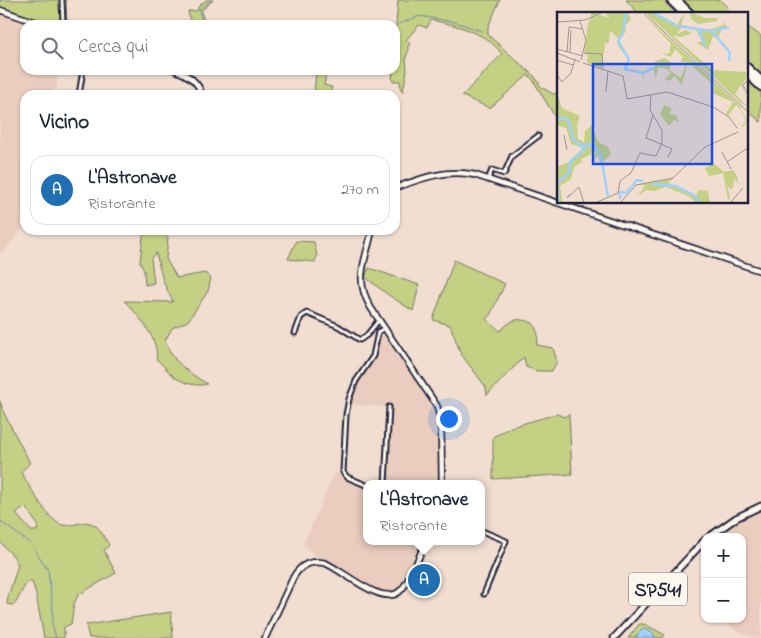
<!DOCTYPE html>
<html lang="it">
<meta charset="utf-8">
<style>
:root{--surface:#fff;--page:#f6f6f7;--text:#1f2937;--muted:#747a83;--line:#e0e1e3;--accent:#1f6fb2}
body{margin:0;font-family:"Indie Flower",sans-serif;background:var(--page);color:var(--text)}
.controls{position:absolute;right:15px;bottom:15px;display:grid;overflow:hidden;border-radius:10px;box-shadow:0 1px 4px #0004}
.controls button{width:45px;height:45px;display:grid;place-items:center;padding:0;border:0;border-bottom:1px solid var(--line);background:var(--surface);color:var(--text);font:25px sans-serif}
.you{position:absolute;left:448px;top:418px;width:18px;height:18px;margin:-12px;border:4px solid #fff;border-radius:50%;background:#1a73e8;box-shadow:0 0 0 8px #1a73e833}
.badge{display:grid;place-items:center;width:32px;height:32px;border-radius:50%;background:var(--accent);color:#fff;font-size:16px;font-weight:700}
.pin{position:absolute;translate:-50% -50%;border:2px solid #fff;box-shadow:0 1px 5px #0006}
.popup{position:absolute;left:363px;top:480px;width:122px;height:65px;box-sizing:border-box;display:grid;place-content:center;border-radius:10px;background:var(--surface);filter:drop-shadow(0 1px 4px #0005);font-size:16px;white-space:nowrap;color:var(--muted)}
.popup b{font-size:19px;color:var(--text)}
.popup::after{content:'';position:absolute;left:50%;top:100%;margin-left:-10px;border:10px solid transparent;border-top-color:var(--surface)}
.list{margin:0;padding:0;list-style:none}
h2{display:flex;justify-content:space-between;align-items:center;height:65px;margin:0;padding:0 20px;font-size:21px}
h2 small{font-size:16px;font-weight:400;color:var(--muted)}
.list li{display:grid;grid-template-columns:32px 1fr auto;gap:15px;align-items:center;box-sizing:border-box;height:70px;margin:0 10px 10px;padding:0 10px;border:1px solid var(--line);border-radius:15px}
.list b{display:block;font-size:19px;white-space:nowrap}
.list p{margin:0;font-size:16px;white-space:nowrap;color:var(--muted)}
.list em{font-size:16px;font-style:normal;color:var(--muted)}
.icon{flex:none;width:28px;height:28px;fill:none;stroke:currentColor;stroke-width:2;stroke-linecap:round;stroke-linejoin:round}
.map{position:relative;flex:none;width:761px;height:638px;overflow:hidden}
.search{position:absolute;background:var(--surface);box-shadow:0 1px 4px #0004;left:20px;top:20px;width:380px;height:55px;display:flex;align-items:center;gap:12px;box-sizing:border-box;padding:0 18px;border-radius:15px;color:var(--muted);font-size:19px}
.panel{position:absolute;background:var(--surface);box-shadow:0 1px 4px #0004;left:20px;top:90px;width:380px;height:145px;border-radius:15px}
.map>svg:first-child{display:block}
.built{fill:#eacdbe}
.green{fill:#c4d084;stroke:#737960;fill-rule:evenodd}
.water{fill:#a0d0fc;stroke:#6e8aaf}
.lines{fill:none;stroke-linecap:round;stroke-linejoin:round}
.stream{stroke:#6e8aaf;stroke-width:1}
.street-casing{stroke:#22223b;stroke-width:7}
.secondary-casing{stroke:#22223b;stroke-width:8}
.primary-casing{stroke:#22223b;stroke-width:9}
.highway-casing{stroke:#22223b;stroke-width:10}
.street{stroke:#fbf7ec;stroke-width:3}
.secondary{stroke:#fbf7ec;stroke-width:4.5}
.primary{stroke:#fbf7ec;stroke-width:5}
.highway{stroke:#fbf7ec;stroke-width:6}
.labels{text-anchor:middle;stroke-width:5;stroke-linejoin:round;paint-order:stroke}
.shield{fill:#fbf7ec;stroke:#636270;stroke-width:1}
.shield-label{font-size:19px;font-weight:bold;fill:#22223b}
.inset-river{fill:none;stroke:#a0d0fc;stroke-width:2.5}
.inset-road{fill:none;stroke:#9e9395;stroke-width:1}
.view{fill:#1d4ed8;fill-opacity:0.15;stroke:#1d4ed8;stroke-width:2.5}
.inset-edge{fill:none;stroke:#22223b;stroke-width:2.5}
</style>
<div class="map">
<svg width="761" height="638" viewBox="0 0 761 638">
<rect width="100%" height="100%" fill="#f1ded1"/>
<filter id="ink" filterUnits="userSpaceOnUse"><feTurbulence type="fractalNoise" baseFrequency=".02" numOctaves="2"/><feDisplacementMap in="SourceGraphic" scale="10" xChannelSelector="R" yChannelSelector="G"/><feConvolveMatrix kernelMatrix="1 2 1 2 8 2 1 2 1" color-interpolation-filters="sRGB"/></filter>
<g filter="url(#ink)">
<g class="built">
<polygon points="0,13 28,22 28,25 25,25 25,70 57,70 57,87 49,95 25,95 25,226 5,250 0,254"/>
<polygon points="381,323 429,392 440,416 442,484 385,484 389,407 344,404 356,378 369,359 376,330"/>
<polygon points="335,472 366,485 366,541 426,541 402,589 386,596 325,563 303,545"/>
<polygon points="761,509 761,638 755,638 733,629 723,619 742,619 742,537 714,537 734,523"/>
</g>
<g class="green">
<polygon points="0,0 66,0 67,25 56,25 0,7"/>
<polygon points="206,0 213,0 201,11 205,25 191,25 188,11 197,11 198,7"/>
<path d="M398 0H500L488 27V35L535 77 541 87 553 94 558 93V122L533 80 528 75 490 108 462 96 502 54C486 32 456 25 431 20L427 28 419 25 406 40 410 44 407 48 409 49 406 57 407 71 403 91H401L400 81H392L393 70H395V39Z"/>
<polygon points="626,0 662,0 677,14 639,14"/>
<polygon points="682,0 720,0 734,14 697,14"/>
<polygon points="747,26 761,36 761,74 747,61"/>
<polygon points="316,70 327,70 324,85 332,87 330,95 314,95"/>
<polygon points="747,80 761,93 761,122 747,110"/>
<path d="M148 230H162V234L168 237 166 259 177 278 205 273 211 278 208 291 188 321 172 328 165 341C172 362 188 372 207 384 197 387 182 383 173 376 167 371 163 364 156 359 161 342 136 311 124 301L173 302 163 281 156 253 151 258 154 283 145 285 144 271 140 262 143 236Z"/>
<polygon points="296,241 314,242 317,256 315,262 288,259"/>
<path d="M454 260 505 284 490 315 486 319 500 331C513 319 515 317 533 323L538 334 537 345 553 348 557 361 552 371H537L526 367 524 357 487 395 486 387 461 354 450 325 433 320Z"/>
<polygon points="369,268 419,285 413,311 387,294 365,277"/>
<path d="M0 401 4 413 30 463 21 472C29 485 45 515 58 523 70 531 84 516 96 526 101 530 105 539 109 545L104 551 116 573 78 595 74 604 71 624 64 627V638H44L35 590 32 582H27L15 604 12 605 7 604 8 597 18 565 14 557 0 542ZM25 507 38 525 37 531H31L16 514Z"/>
<polygon points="557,414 564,417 569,414 572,474 493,479 493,437 511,427"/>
<polygon points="171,612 173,638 89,638 86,625"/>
<polygon points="639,624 644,624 665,635 663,638 636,635 635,638 628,638"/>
</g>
<polygon class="water" points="642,629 645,629 654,634 655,638 635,638"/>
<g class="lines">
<g class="stream">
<polyline points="398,24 420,16 455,22 481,31"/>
<polyline points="203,25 199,10 211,0"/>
<polyline points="0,521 31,544 48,570 53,612 52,624 56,638"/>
</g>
<defs>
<g id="street">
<polyline points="62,0 63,22"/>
<polyline points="79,95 83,70"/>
<polyline points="488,179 492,170 504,174 512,156 538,136"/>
<polyline points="295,333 301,317 307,313 338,326 360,340 367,335 379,320"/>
<polyline points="385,484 389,407"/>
<polyline points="366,485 347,477 343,472 346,415 349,399 356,381 373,356 378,332 384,328"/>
<polyline points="482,531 506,541 484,594"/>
</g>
<g id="secondary">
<polyline points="0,10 44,25"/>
<path d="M175 70C188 75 198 81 202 95"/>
<path d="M395 188C422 178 446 169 475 175L761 271"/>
<path d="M372 230C366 261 353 278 371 308L437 406 441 422 442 484"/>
<path d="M265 638 293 578C300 565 311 560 325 563 343 570 384 609 401 590 410 581 420 554 426 541"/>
</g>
<g id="primary">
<polyline points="709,537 736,518 761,506"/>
<polyline points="614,638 705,540"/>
</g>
<g id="highway">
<polyline points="670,0 684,14"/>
<polyline points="677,0 691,14"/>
<polyline points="747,67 761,80"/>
<polyline points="747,74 761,87"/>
</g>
</defs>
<use href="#street" class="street-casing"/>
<use href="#secondary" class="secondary-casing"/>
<use href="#primary" class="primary-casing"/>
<use href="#highway" class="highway-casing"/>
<use href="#street" class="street"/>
<use href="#secondary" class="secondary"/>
<use href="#primary" class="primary"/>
<use href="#highway" class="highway"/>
</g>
</g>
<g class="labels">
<rect class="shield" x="629" y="572.5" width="58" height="33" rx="4"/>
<g class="shield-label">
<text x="658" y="596">SP541</text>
</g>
</g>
<g transform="translate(557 12)">
<rect width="191" height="191" fill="#f1ded1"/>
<path d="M34 0 53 6 48 1 75 0 71 1 74 7 68 14 69 19 61 30 72 47 68 57 87 60 98 55V49L108 46 115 51 112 58 124 66 130 50H124L126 45 118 37 114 45 104 41 112 42 114 32 84 0 182 93 190 109 186 115 180 113 185 114 189 109 184 98 179 93 171 104 169 101 176 90 155 81 157 74 131 50 125 73 118 64 112 69 108 67 114 61 108 56H101L99 66 96 57 87 61V68L85 61 66 58 71 47 62 35 60 29 61 26 53 19 52 31H48L47 41 52 39 46 42V57L30 51 31 43 27 41 31 12 34 5 38 3 34 4ZM88 0H96L120 13 128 0 124 13 151 18 167 13 168 6V13L172 16H165L161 27 156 24 151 38 140 31 145 29 138 16 125 15 120 22 129 18 135 21 124 25 115 23 155 58 189 60V67L185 73 191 88 184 73 178 82 191 95 184 91ZM133 0 148 6H161L160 9 141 12 134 7ZM0 81 5 96 23 104 20 113 21 127 27 130 28 119 35 113 41 130 51 135 54 142 46 150 48 164 41 143 37 147 39 140 35 136 34 142 24 147 25 150 17 155 14 167 3 174 6 191H3L0 173V155L10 151 26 136 14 132 9 116 0 113ZM107 93 115 97 112 102 119 103 122 110 117 108 112 114 103 102ZM158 152 167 160 176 158 180 164 181 172 177 166 176 176 173 177 170 173 173 186 171 188 166 161 152 164 148 156ZM117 166 111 171 138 185 142 178 151 179 153 191H139L133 185 109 175 98 179 89 178 84 182H78L83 181 88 173H81Z" fill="#c4d084"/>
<path class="inset-river" d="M69 0 66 21 61 29 72 47 68 57 86 61 97 56M95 0 119 13M120 14 155 19 172 15M142 17 148 35M155 19 173 41 172 49M0 106 11 107 16 127 28 137 13 150 12 161 0 171M24 133H36L43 141 51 184M95 172 119 174 138 184 143 191M0 174 2 191M63 187V180L69 181 80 168 86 169"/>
<path class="inset-road" d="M86 0 192 101M23 9 29 28 24 48M0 10 28 8 46 0M0 37 26 44M10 40 12 15 26 17M13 40 14 18M0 41 23 50M27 41 45 42 46 56M0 48 16 53M26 51 66 64 70 87 110 80 156 95 172 105 180 116M0 63 5 70 14 61 18 47M192 67 186 73 192 85M49 80 51 59M96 103 89 126 104 132M7 123 10 138M104 132 115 137 111 145M165 140 174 157M170 150 192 135M13 182 10 186 22 175 27 191M38 191 61 181 63 169 74 161 83 141 99 144 105 131V118L93 98 94 83M63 191 79 173 116 166 148 135 181 120M173 191 186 176"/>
<path class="view" d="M36 52H155V152H36Z"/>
<rect width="191" height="191" class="inset-edge"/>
</g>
</svg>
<div class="controls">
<button>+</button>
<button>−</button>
</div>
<div class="you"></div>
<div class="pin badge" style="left:424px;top:580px">A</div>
<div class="popup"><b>L'Astronave</b>Ristorante</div>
<div class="search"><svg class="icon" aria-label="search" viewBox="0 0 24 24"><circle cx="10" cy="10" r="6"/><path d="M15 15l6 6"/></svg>Cerca qui</div>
<section class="panel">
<h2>Vicino<small></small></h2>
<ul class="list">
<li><span class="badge">A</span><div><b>L'Astronave</b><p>Ristorante</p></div><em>270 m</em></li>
</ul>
</section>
</div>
